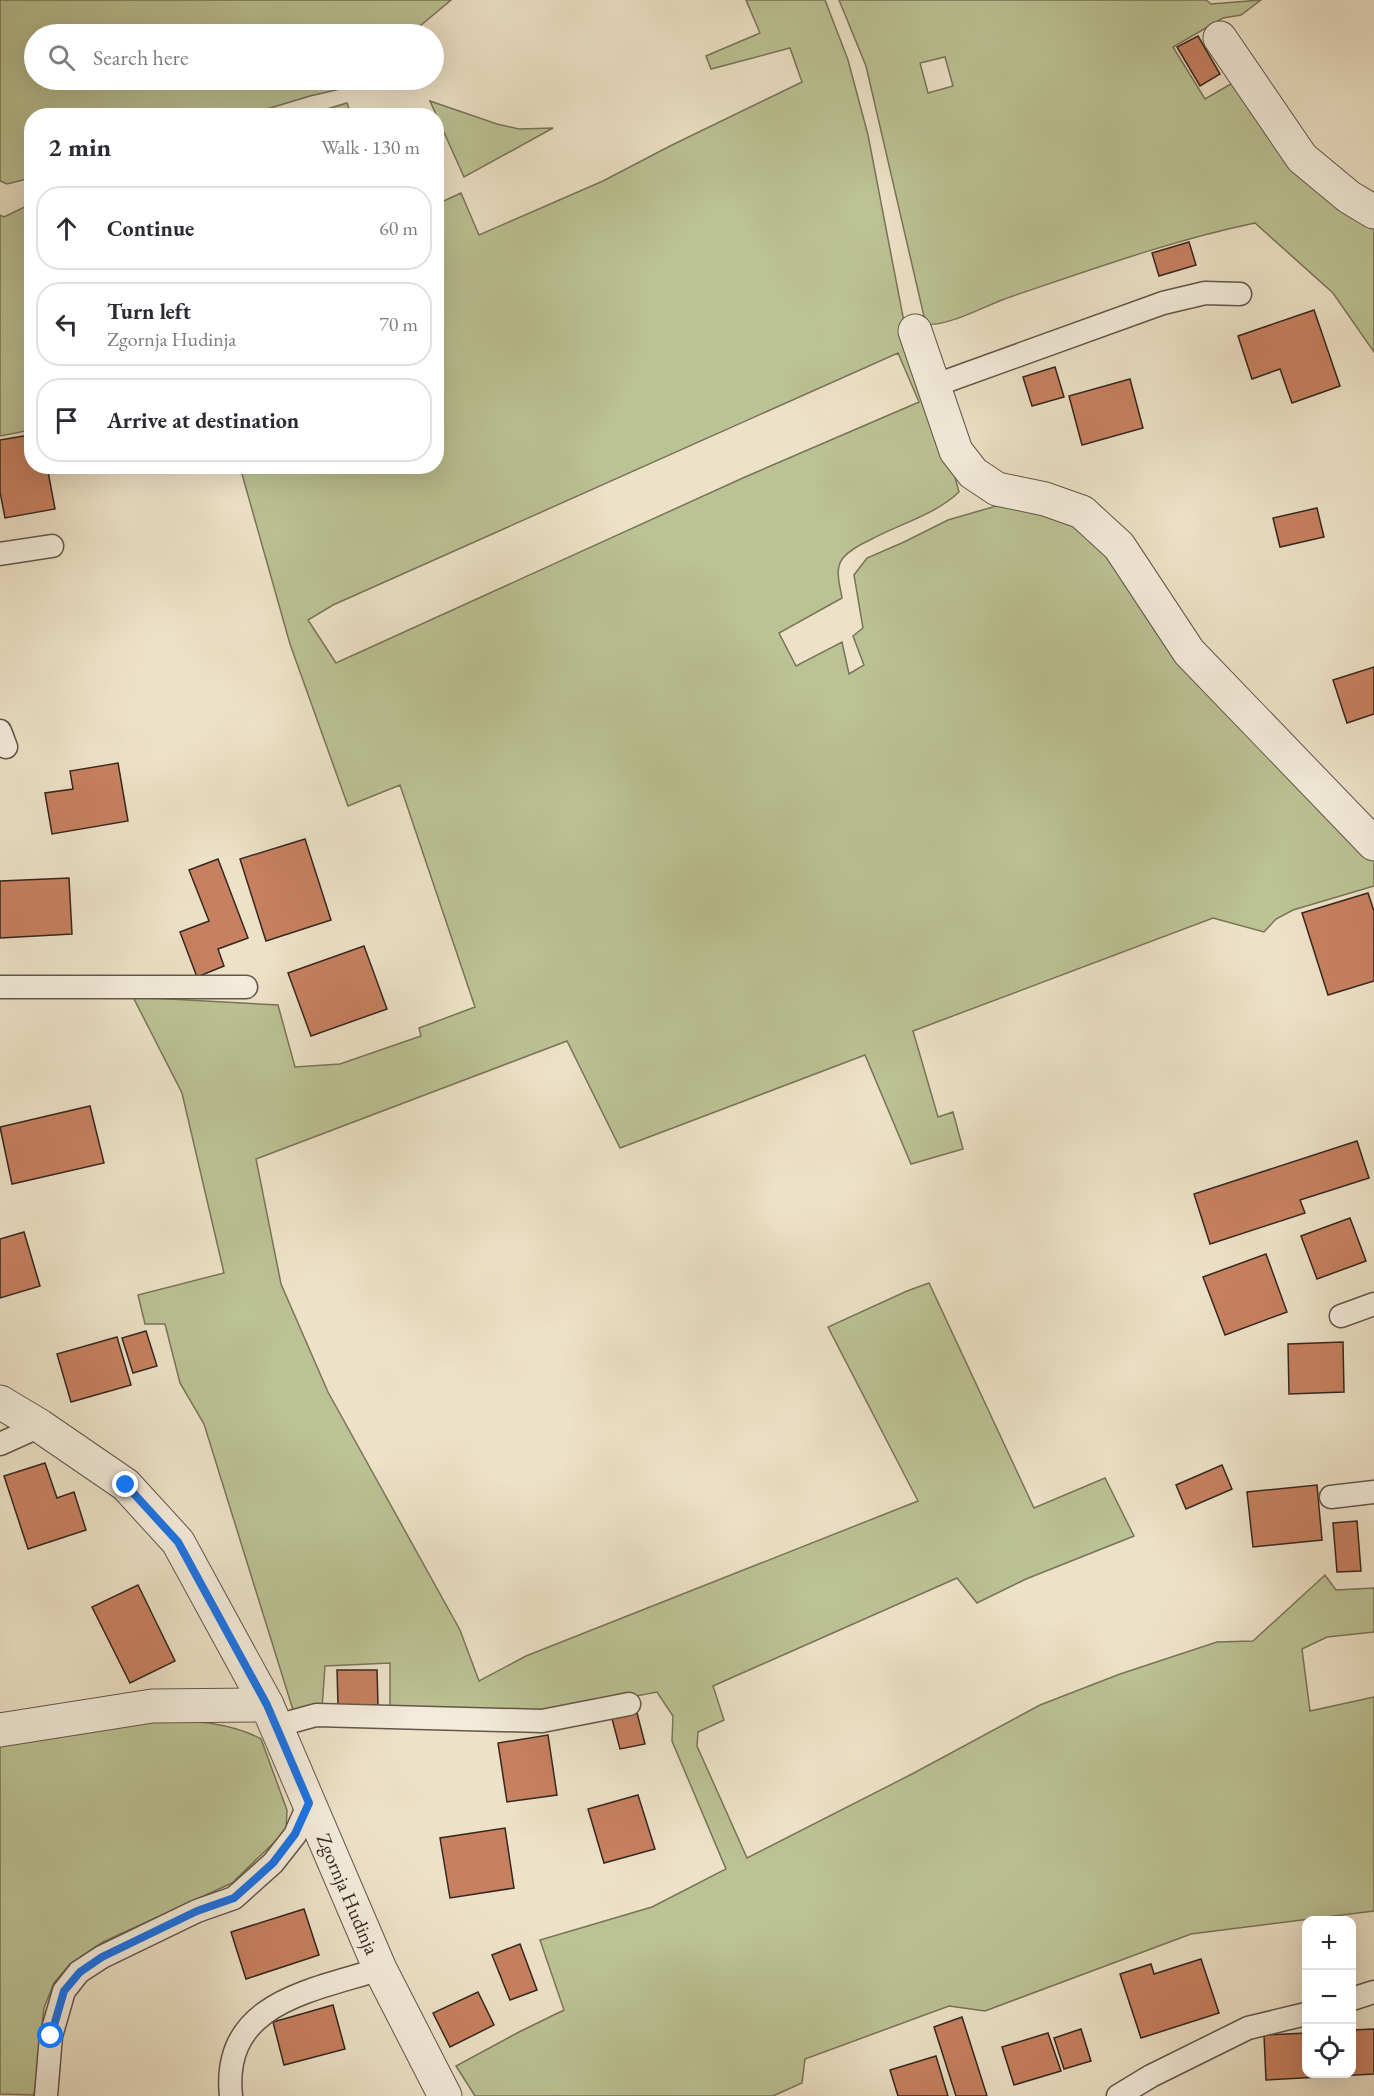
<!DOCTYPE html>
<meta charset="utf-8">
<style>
:root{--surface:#fff;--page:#f7f7f7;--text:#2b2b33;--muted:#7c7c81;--line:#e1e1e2}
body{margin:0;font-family:"EB Garamond",serif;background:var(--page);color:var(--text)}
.controls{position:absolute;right:18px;bottom:18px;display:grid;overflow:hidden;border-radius:12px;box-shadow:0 6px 24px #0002}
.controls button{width:54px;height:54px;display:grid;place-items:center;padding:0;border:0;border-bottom:2px solid var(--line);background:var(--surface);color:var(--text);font:30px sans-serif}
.stop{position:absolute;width:18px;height:18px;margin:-14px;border:4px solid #1a73e8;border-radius:50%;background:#fff}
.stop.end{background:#1a73e8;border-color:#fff;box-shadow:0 2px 6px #0008}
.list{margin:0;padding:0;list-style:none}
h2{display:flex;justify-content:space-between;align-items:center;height:78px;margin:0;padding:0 24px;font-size:26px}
h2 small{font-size:20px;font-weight:400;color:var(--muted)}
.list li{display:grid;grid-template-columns:39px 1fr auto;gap:18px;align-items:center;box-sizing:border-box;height:84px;margin:0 12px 12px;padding:0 12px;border:2px solid var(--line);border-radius:24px}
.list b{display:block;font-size:22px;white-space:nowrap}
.list p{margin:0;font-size:20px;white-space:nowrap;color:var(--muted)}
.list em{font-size:20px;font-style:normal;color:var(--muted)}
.icon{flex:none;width:33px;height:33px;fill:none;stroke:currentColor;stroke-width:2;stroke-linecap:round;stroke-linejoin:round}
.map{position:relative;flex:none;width:1374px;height:2096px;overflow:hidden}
.search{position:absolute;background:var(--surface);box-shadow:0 6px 24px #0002;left:24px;top:24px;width:420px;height:66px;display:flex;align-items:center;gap:15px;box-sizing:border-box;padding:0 21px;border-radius:33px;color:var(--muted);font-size:22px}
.panel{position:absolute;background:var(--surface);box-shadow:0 6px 24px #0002;left:24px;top:108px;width:420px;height:366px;border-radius:24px}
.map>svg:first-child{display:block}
.green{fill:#bbc293;stroke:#78745a;stroke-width:1.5;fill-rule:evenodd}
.building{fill:#c78160;stroke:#352720;stroke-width:1.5}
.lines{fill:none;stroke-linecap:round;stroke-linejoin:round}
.lane-casing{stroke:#63564a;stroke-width:25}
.street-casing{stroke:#63564a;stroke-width:35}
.lane{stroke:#f3ecdb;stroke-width:22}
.street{stroke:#f3ecdb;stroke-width:33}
.route{stroke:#1a73e8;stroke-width:8}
.labels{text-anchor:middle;stroke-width:4.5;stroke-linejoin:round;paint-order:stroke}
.street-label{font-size:20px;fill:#352720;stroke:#f3ecdb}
</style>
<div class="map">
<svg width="1374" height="2096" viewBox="0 0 1374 2096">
<rect width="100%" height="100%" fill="#ede1c7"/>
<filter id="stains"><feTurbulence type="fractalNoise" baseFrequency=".00333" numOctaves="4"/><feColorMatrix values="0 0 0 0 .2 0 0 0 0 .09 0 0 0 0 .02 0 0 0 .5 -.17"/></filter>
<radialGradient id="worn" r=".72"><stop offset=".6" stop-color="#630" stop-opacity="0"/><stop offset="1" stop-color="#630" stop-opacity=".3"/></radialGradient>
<g class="green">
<polygon points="0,0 451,0 420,26 413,34 34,34 34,80 379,80 310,96 247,115 32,116 31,178 7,184 0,181"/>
<path d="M746 0H825L848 60 868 135 905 327 954 473 959 492C935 515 899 524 870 540 861 544 850 550 843 558 834 569 840 585 842 598L779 633 796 666 842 642 849 674 864 665 853 636 863 628 854 575 867 558 904 542 948 520 996 506 1040 509 1077 525 1107 546 1211 690 1374 861V886L1293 910 1276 919 1264 932 1213 918 913 1031 938 1117 953 1112 963 1149 911 1164 865 1055 620 1148 567 1041 256 1159 281 1284 328 1392 460 1630 479 1681 526 1656 918 1501 828 1327 907 1291 929 1283 1034 1508 1105 1478 1134 1536 1026 1579 977 1603 957 1578 713 1686 724 1720 698 1732 697 1746 747 1858 912 1774 1040 1705 1120 1674 1217 1642 1253 1641 1325 1575 1336 1590 1374 1588V1632L1327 1637 1302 1649 1310 1711 1374 1697V1911L1191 1934 985 2011 949 2006 805 2059 802 2083 773 2096H475L456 2066 519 2032 564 2010 540 1940 652 1907 726 1869 672 1741 673 1716 657 1692 541 1714H390V1663L325 1666 322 1708 293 1710 204 1424 180 1383 165 1324H145L138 1295 224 1273 182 1093 133 997 278 1005 295 1067 340 1064 421 1036 419 1028 475 1007 400 785 348 806 290 644 240 467 436 466 437 204 461 193 479 235 603 181 672 145 802 82 790 48 711 69 706 56 760 33ZM898 353 919 402 745 477 336 663 308 620 333 605Z"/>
<path d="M839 0H1206L1211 4 1261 0 1241 15 1223 18 1173 47 1205 99 1236 81 1374 219V352L1333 293 1255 223C1173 240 1093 269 1013 296 985 305 956 324 926 325L866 66ZM945 57 953 86 928 93 920 63Z"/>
<polygon points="430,101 497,124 519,129 553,128 464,177"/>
<polygon points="347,103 351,115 307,115"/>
<polygon points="31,204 31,430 0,436 0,215 4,217"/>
<path d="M147 1719C186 1721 226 1720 261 1739L287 1810 286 1831 232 1883 103 1942 70 1964 54 1983 44 2008 34 2095 0 2094V1741Z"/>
</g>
<g class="building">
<polygon points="1198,36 1220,74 1200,86 1177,47"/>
<polygon points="1189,242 1196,265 1159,276 1152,253"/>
<polygon points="1314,310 1340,386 1292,403 1280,369 1252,379 1238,336"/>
<polygon points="1055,367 1064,397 1032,406 1023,377"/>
<polygon points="1130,379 1143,428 1082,445 1069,396"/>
<polygon points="30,435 32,466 47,466 55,509 5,518 0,492 0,440"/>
<polygon points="1317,508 1324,537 1280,547 1273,518"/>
<polygon points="1374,667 1374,714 1347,723 1333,680"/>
<polygon points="118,763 128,821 52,834 45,793 73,789 70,771"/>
<polygon points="305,839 331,920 266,941 240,859"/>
<polygon points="218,859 248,938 218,949 224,966 197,977 180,932 209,921 189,870"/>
<polygon points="69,878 72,934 0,938 0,881"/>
<polygon points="1368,893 1374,911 1374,981 1328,995 1302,913"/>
<polygon points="364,946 387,1009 311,1036 288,973"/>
<polygon points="90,1106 104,1163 12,1184 0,1127"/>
<polygon points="1357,1141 1369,1178 1300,1200 1305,1213 1210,1244 1194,1194"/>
<polygon points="1350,1218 1366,1261 1317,1279 1301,1236"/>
<polygon points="24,1232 40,1286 0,1298 0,1239"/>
<polygon points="1266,1254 1287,1312 1225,1335 1203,1277"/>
<polygon points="146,1331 157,1366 133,1373 122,1338"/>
<polygon points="117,1337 131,1385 71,1402 57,1354"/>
<polygon points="1343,1342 1344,1392 1289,1394 1288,1344"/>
<polygon points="45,1463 57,1498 74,1492 86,1530 28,1549 4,1476"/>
<polygon points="1222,1465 1232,1489 1186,1509 1176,1485"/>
<polygon points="1317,1485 1322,1540 1253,1547 1247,1492"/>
<polygon points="1357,1521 1361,1571 1337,1572 1333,1523"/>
<polygon points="138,1585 175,1661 130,1683 92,1607"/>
<polygon points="337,1670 377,1670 378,1705 338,1705"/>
<polygon points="636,1709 645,1744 620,1749 611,1715"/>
<polygon points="548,1735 557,1795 507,1802 498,1743"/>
<polygon points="638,1795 655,1849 604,1863 588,1809"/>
<polygon points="505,1828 514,1888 450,1898 440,1838"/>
<polygon points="304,1909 319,1955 246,1979 231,1932"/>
<polygon points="520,1944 537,1990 510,2000 492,1955"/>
<polygon points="1201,1959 1219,2013 1141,2038 1120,1974 1151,1964 1154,1974"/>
<polygon points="478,1992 494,2025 450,2047 433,2013"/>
<polygon points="333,2005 345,2049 284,2065 273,2022"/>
<polygon points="962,2017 987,2096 956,2096 934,2027"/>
<polygon points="1081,2029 1091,2061 1064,2069 1054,2038"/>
<polygon points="1374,2029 1374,2074 1266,2080 1264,2035 1306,2033 1306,2074 1352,2074 1352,2030"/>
<polygon points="1048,2033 1061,2071 1014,2085 1002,2047"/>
<polygon points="936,2056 948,2096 898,2096 890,2070"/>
</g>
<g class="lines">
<defs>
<g id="lane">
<polyline points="933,386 1163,303 1205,293 1240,294"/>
<polyline points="0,554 52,546"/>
<polyline points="0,731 6,747"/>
<polyline points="0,987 246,987"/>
<polyline points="1341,1316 1374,1304"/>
<polyline points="0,1444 40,1426"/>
<polyline points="1331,1497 1374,1492"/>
<polyline points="276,1726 316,1715 542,1721 629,1704"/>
<polyline points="1352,1999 1374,1992"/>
<polyline points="46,2096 51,2036 64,1991 79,1972 102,1957 197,1911 234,1898 273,1863 295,1835 309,1803"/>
<path d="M231 2096C221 2002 312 1991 380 1969"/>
<polyline points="1118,2096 1151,2076 1248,2028 1306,2014"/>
</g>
<g id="street">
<polyline points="1220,38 1302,158 1349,197 1374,212"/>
<polyline points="915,331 956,451 973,473 997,489 1045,499 1082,512 1119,546 1189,652 1374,844"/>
<polyline points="0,1402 40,1426 126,1485 178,1542 267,1705 380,1969 445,2096"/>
<polyline points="0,1730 152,1706 267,1705"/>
</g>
</defs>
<use href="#lane" class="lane-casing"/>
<use href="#street" class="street-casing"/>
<use href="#lane" class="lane"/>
<use href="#street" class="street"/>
</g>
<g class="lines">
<polyline class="route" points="51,2036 64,1991 80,1972 102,1957 197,1911 234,1898 273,1863 295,1834 309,1803 267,1705 178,1542 126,1485"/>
</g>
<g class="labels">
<g class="street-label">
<text transform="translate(348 1894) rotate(67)" y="7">Zgornja Hudinja</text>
</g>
</g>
<rect width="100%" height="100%" filter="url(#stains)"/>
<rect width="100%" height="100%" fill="url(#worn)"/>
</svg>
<div class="controls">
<button>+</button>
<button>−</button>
<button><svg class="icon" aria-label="locate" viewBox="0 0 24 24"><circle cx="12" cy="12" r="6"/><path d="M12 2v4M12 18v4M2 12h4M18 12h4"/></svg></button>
</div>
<div class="stop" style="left:51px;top:2036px"></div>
<div class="stop end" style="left:126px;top:1485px"></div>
<div class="search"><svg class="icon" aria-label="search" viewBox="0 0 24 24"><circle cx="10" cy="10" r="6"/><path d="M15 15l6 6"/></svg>Search here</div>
<section class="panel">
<h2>2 min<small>Walk · 130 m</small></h2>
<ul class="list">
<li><svg class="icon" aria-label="ahead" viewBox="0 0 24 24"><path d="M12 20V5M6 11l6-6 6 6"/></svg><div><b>Continue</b></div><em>60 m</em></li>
<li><svg class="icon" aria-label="left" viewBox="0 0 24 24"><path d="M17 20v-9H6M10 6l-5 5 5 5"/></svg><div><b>Turn left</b><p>Zgornja Hudinja</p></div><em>70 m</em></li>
<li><svg class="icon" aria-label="arrive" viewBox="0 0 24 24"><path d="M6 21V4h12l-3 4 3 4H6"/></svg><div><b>Arrive at destination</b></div></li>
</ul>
</section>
</div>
